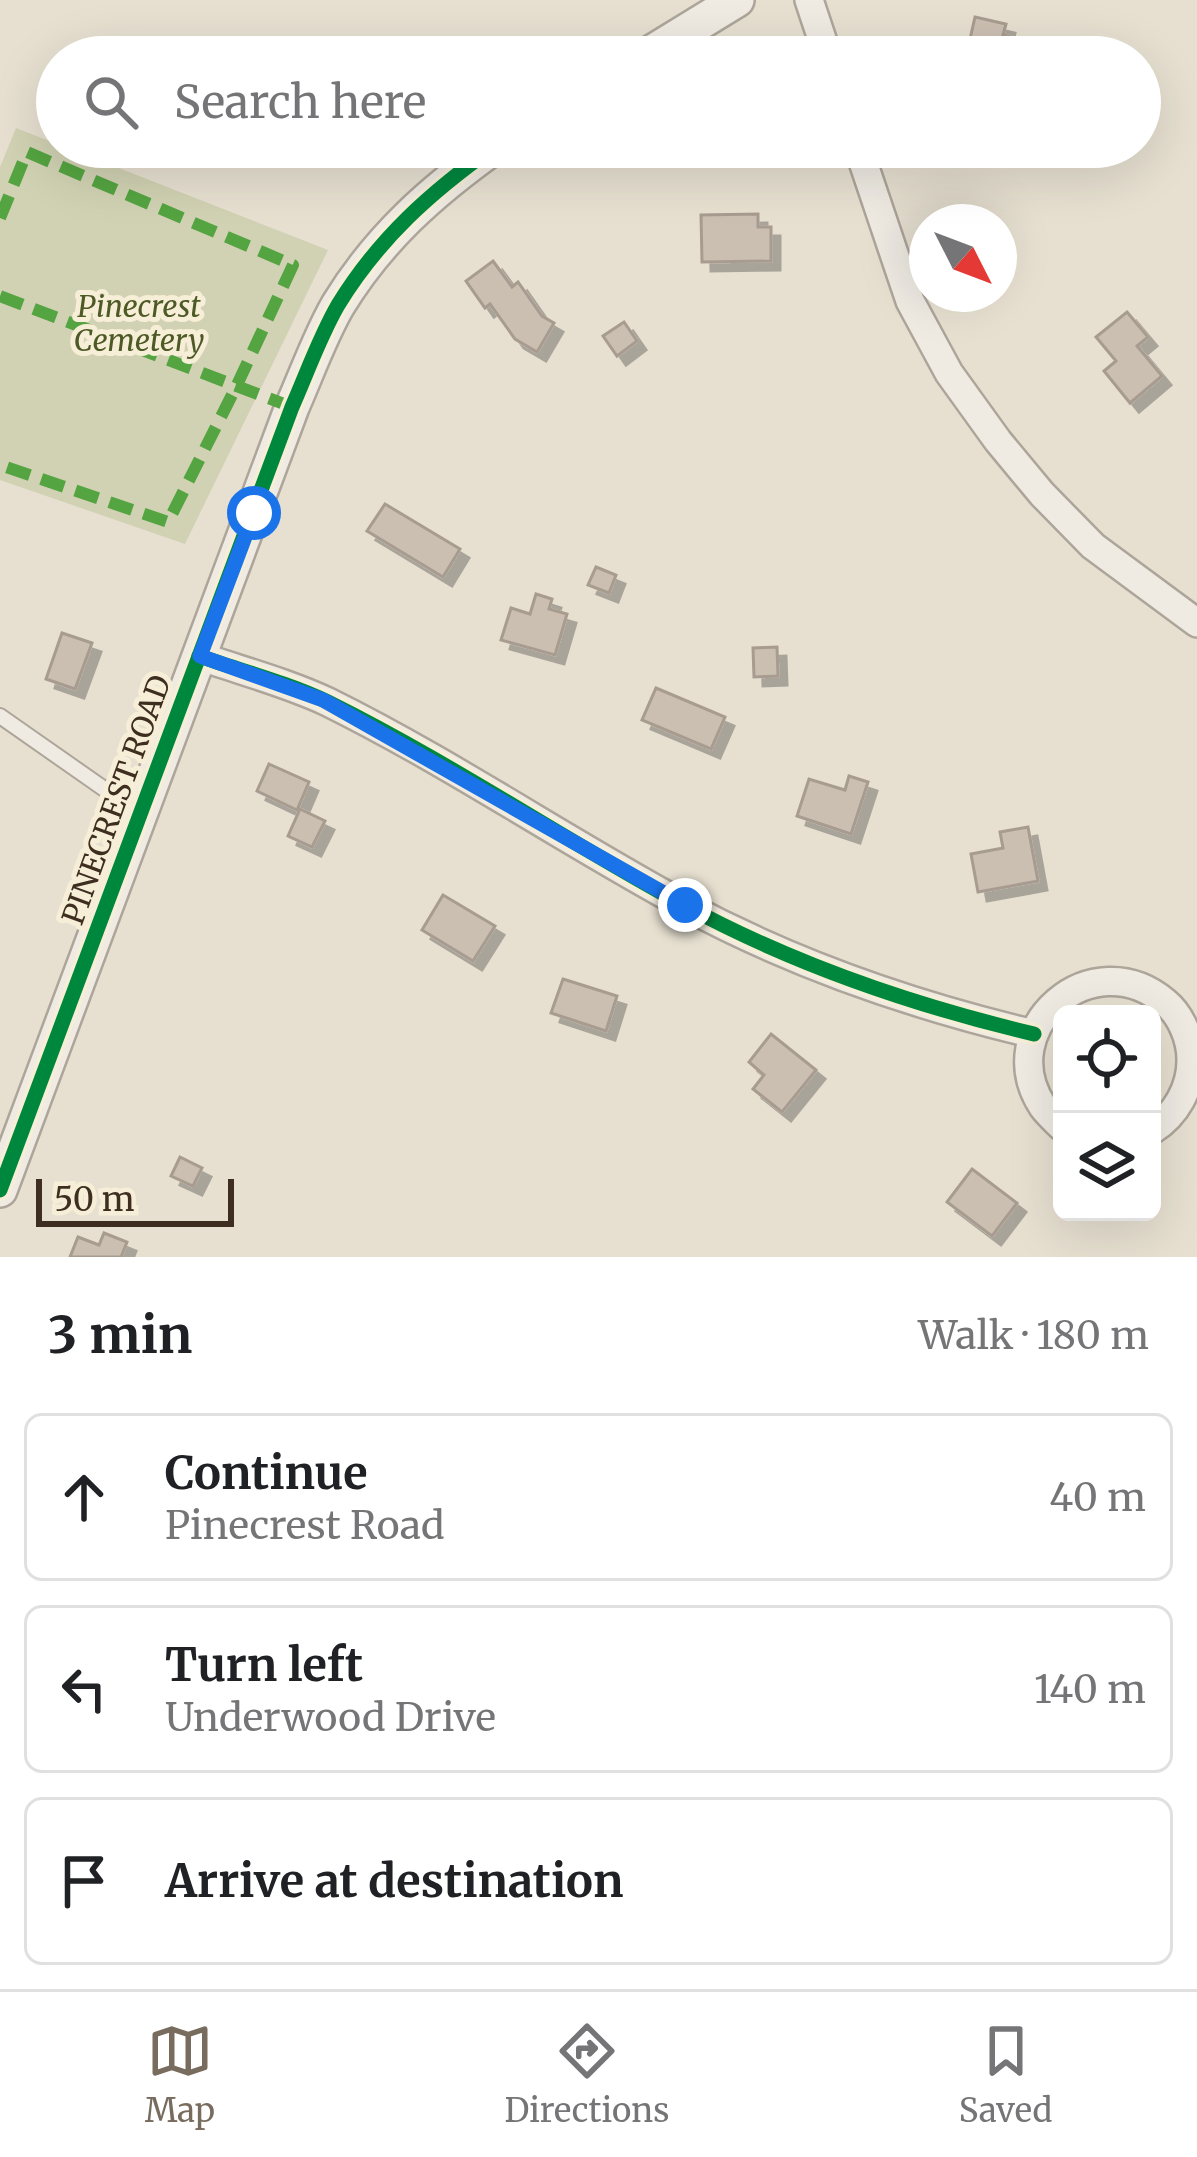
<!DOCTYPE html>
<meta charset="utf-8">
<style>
:root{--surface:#fff;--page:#f2f2f2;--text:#202124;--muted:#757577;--line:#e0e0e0;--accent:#786c5e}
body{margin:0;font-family:Merriweather,serif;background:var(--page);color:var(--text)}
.controls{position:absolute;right:36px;bottom:36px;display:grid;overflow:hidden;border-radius:18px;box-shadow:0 12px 48px #0002}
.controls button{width:108px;height:108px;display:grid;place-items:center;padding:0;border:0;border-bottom:3px solid var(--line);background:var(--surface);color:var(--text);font:60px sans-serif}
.compass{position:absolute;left:909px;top:204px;width:108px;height:108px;border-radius:50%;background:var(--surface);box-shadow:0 12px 48px #0002;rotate:132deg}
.scale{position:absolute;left:36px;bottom:30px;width:198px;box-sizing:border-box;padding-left:12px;border:6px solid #3d2e20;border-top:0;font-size:33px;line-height:42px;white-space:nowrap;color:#3d2e20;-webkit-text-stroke:9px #f7eed8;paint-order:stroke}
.stop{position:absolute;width:36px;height:36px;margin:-27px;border:9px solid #1a73e8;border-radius:50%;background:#fff}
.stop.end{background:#1a73e8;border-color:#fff;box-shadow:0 3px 12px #0008}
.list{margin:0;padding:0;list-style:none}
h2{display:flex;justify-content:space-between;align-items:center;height:156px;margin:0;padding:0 48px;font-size:51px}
h2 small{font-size:39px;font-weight:400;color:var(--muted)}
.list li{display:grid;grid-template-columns:78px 1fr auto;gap:36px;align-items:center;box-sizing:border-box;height:168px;margin:0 24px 24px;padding:0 24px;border:3px solid var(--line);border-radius:18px}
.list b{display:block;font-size:45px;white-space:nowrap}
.list p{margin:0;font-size:39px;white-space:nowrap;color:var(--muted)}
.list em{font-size:39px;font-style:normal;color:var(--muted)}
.icon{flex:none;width:66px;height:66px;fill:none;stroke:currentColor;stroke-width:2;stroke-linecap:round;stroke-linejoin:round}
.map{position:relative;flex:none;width:1197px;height:1257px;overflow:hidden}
.search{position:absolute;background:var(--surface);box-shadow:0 12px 48px #0002;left:36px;right:36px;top:36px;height:132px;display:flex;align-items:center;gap:30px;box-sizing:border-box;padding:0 42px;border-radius:66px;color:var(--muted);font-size:45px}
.sheet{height:732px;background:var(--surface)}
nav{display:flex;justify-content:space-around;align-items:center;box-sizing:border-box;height:168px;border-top:3px solid var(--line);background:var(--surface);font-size:33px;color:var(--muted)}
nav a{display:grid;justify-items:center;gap:6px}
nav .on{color:var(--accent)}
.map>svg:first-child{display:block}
.cemetery{fill:#d1d1b3}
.building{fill:#cbbfb2;stroke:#a89c90;stroke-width:3;filter:url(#shadow)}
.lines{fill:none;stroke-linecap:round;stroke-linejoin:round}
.service-casing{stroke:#ada599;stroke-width:18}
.minor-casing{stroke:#ada599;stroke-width:32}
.tertiary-casing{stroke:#ada599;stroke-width:38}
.service{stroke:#efebe3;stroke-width:14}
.minor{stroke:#efebe3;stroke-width:27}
.tertiary{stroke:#efebe3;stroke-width:33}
.quiet{stroke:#54a441;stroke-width:12;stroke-dasharray:24 12;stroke-linecap:butt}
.cycleway-casing{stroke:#f7eed8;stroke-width:22}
.cycleway{stroke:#00873e;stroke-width:15}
.route{stroke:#1a73e8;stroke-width:15}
.labels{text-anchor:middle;stroke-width:10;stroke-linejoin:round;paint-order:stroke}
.park-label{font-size:30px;font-style:italic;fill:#4d5a26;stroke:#f7eed8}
.street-label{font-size:30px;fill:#3d2e20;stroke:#f7eed8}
</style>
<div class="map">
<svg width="1197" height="1257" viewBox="0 0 1197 1257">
<defs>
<filter id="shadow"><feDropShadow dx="9" dy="9" stdDeviation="0" flood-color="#0004"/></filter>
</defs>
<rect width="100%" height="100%" fill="#e7e0d1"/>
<polygon class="cemetery" points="16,128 57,144 57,147 65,147 328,250 185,544 0,480 0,167"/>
<g class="building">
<polygon points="975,17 1006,24 1003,35 1031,42 1027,57 966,57"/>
<polygon points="758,214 758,227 771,227 771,261 702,262 701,215"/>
<polygon points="493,261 512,287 518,282 542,316 554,323 537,352 515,339 490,304 485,308 466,281"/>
<polygon points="1127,312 1148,337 1137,346 1162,376 1130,403 1104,371 1116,361 1096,337"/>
<polygon points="624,322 637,341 617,356 603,336"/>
<polygon points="385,504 460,549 443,577 367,531"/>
<polygon points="596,567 616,575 609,593 588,585"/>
<polygon points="536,594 552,599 549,609 567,614 555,655 501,640 511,608 530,614"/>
<polygon points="62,633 92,643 75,689 46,679"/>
<polygon points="777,647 778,676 754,677 753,648"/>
<polygon points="656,688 725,717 711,749 642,720"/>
<polygon points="269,764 309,782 297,810 257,791"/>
<polygon points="849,776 868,782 851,834 797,816 809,779 845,790"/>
<polygon points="300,809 325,821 312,847 288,836"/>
<polygon points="1028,827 1038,881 978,892 971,854 1003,848 1000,832"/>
<polygon points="443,895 495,926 473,961 422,930"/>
<polygon points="563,979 617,996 606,1031 551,1013"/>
<polygon points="771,1034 816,1070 782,1112 753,1089 764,1075 749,1062"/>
<polygon points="180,1157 202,1168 193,1186 171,1176"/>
<polygon points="972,1169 1017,1203 992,1236 947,1202"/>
<polygon points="104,1233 127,1242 121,1257 70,1257 78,1237 99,1245"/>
</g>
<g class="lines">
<defs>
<polyline id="service" points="0,716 140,814"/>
<g id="minor">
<polyline points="809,0 828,57"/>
<polyline points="858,147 910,301 949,373 998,441 1042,494 1093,546 1197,623"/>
<path d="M199 656C242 671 288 683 328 702 451 763 564 840 684 905 795 965 912 1005 1034 1034"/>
<path d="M1062 1127C1056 1121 1048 1114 1043 1107 991 1028 1092 941 1165 1002 1181 1015 1191 1039 1191 1060 1191 1088 1176 1115 1152 1130"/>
</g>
<g id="tertiary">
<polyline points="644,57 737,0"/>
<path d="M0 1190 292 407C307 373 320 336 338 305 379 238 431 192 494 147"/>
</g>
</defs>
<use href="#service" class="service-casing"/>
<use href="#minor" class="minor-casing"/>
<use href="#tertiary" class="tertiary-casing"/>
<use href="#service" class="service"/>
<use href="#minor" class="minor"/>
<use href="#tertiary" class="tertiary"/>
<g class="quiet">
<polyline points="0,218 27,152 293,265 237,385 168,522 0,465"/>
<polyline points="0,296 292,407"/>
</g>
<defs>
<g id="cycleway">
<path d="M199 656C242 671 288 683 328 702 451 763 564 840 684 905 795 965 912 1005 1034 1034"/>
<path d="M0 1190 292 407C307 373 320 336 338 305 379 238 431 192 494 147"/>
</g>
</defs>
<use href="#cycleway" class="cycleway-casing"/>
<use href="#cycleway" class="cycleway"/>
</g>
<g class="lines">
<polyline class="route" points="254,513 200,656 323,700 685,905"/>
</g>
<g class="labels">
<g class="park-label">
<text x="139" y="317">Pinecrest<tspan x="139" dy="34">Cemetery</tspan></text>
</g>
<g class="street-label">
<text transform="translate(117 800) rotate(-70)" y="10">PINECREST ROAD</text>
</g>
</g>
</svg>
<div class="controls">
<button><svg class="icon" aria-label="locate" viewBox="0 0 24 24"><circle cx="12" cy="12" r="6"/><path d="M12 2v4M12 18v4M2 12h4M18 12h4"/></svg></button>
<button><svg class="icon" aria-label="layers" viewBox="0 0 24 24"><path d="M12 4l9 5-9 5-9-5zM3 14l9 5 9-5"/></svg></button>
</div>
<svg class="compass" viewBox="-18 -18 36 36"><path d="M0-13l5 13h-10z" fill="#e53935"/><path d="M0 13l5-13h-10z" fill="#757577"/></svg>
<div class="scale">50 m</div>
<div class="stop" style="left:254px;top:513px"></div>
<div class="stop end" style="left:685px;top:905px"></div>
<div class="search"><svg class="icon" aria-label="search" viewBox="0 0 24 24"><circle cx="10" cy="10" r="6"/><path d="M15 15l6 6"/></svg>Search here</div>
</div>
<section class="sheet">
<h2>3 min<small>Walk · 180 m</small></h2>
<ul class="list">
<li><svg class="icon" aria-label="ahead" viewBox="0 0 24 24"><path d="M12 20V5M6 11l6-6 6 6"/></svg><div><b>Continue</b><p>Pinecrest Road</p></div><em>40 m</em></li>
<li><svg class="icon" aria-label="left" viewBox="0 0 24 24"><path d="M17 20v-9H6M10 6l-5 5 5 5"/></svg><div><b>Turn left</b><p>Underwood Drive</p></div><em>140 m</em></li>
<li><svg class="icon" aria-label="arrive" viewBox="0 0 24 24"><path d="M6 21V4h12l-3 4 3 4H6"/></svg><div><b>Arrive at destination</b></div></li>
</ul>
</section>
<nav>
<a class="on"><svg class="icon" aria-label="map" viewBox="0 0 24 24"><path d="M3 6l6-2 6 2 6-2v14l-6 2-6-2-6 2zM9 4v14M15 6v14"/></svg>Map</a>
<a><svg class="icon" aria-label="directions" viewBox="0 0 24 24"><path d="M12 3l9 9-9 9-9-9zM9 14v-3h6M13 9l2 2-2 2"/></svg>Directions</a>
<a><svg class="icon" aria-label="saved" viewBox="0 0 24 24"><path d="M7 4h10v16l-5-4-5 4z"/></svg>Saved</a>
</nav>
